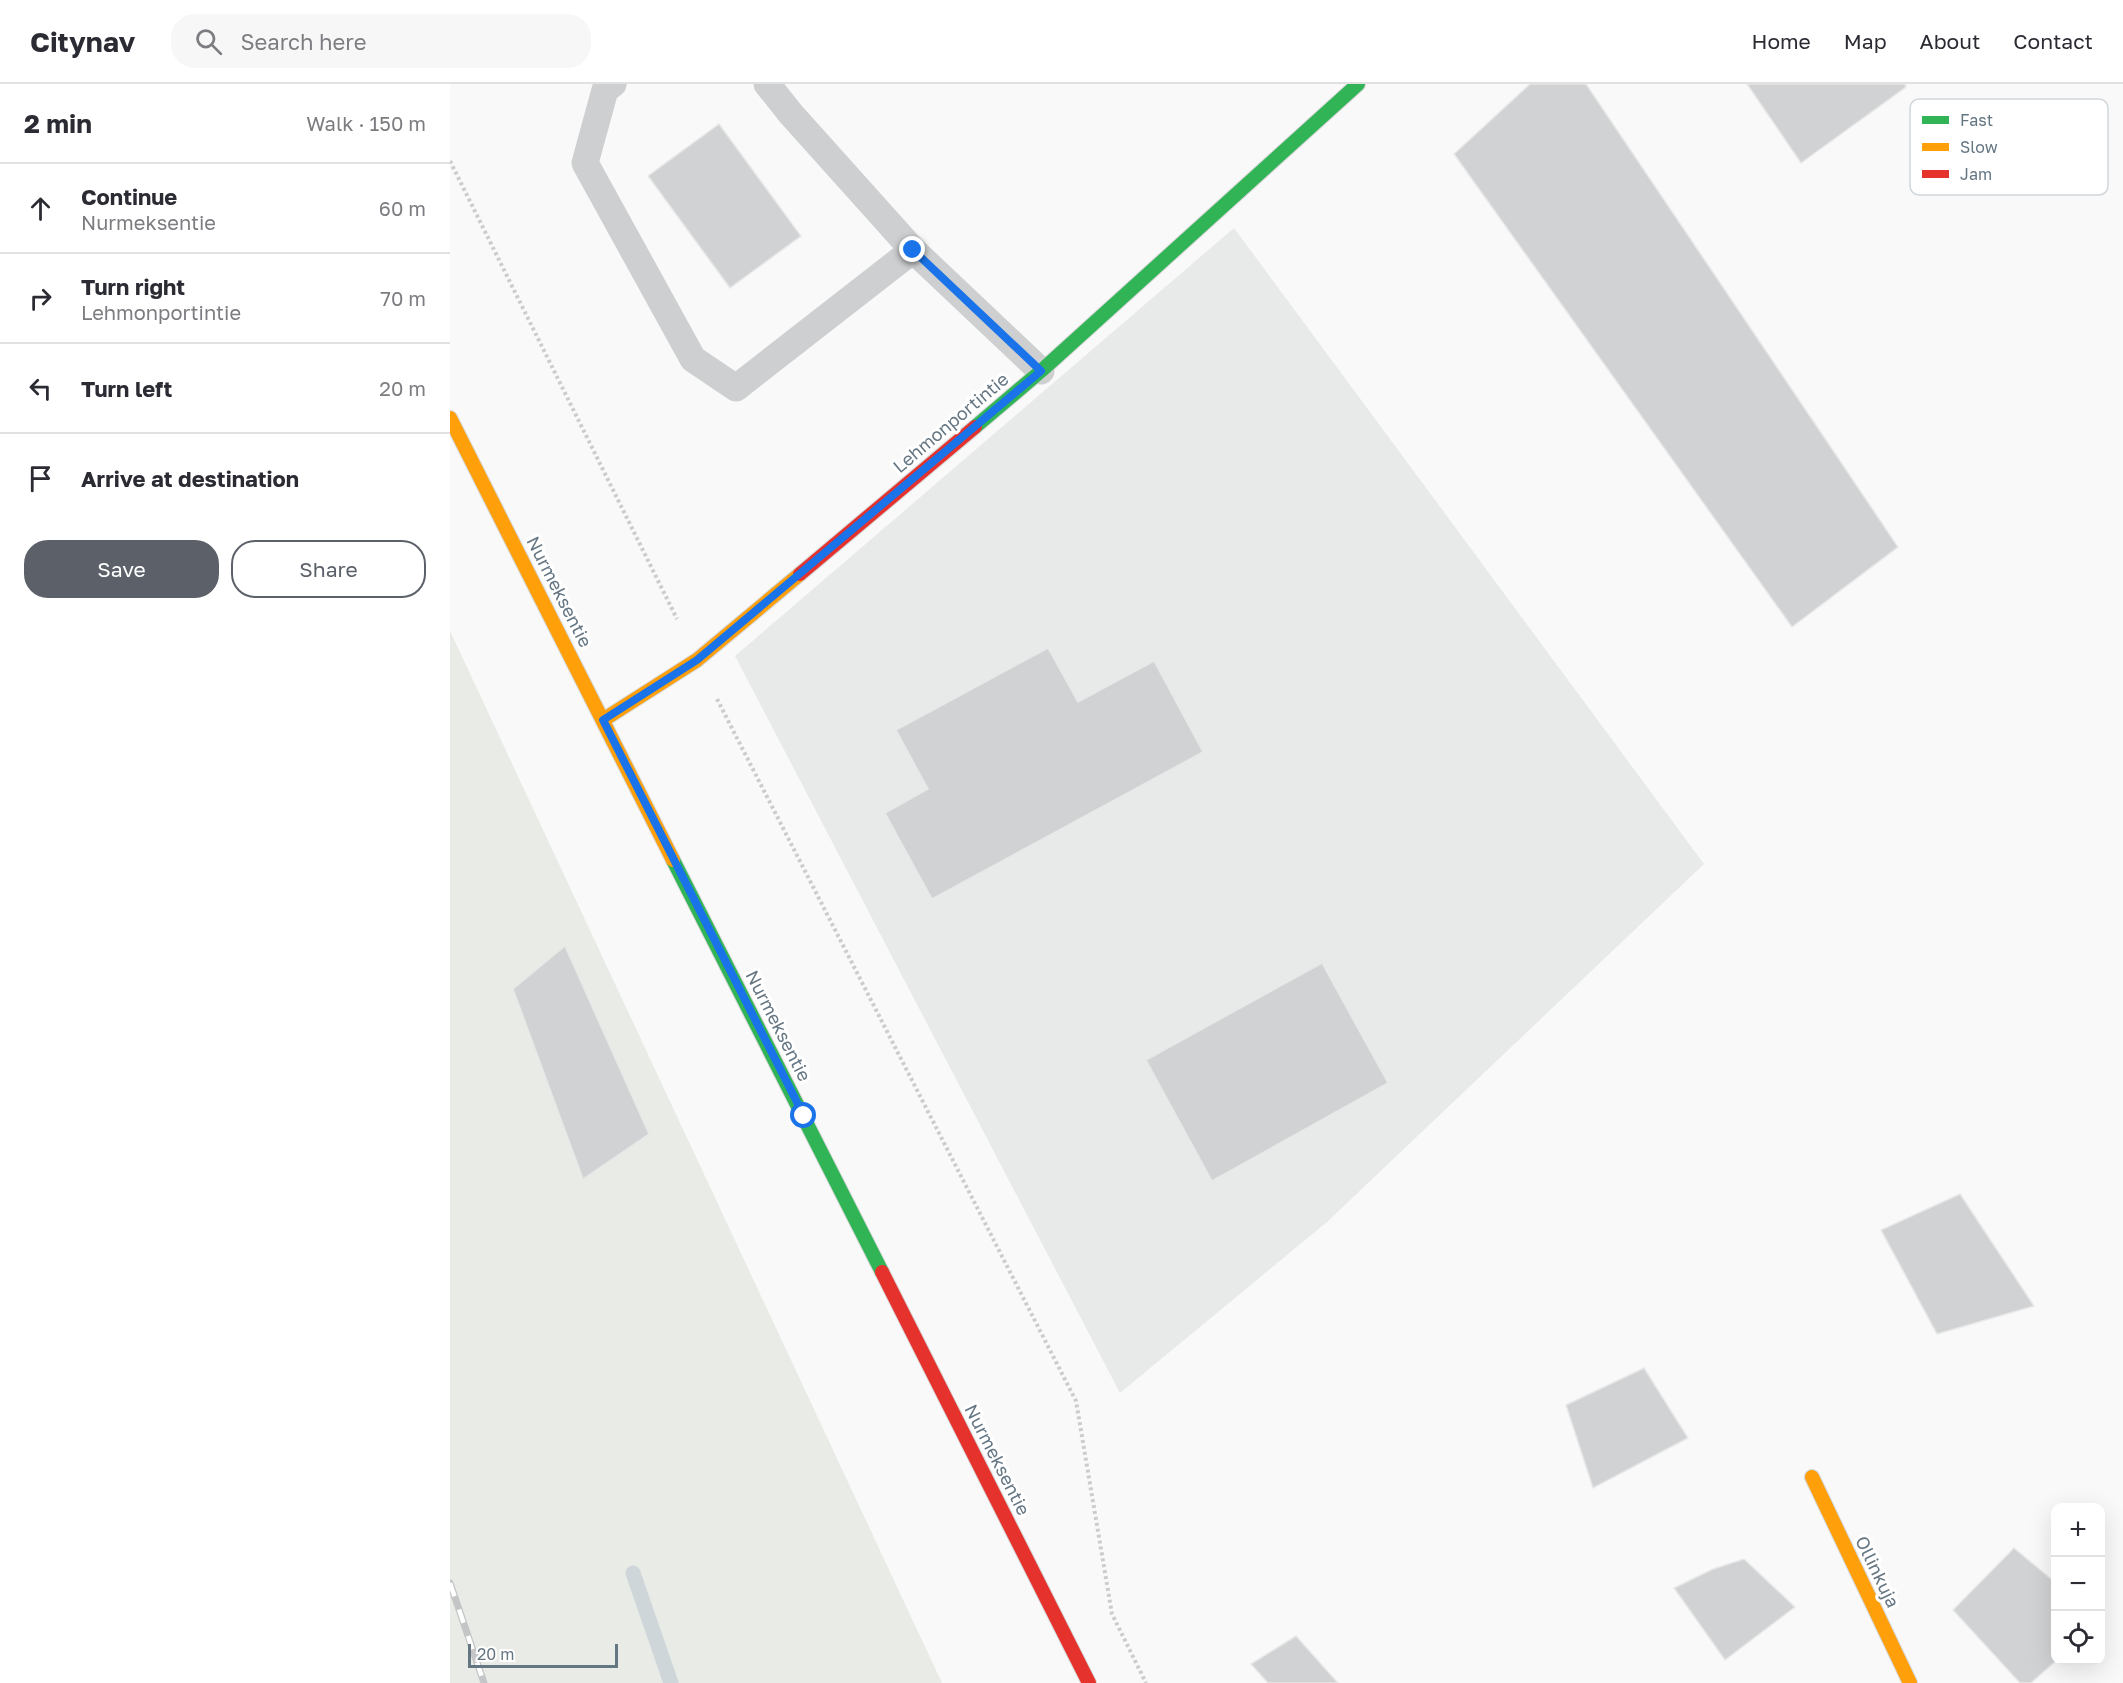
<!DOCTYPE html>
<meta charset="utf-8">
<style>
:root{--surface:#fff;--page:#f7f7f7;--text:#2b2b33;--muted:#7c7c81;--line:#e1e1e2;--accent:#5c6169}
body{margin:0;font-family:"Golos Text",sans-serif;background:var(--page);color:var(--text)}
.controls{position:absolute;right:18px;bottom:18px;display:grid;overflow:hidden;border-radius:12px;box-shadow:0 6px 24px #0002}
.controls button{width:54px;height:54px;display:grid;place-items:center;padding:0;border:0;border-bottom:2px solid var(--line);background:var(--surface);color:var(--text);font:30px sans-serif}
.scale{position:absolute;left:18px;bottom:15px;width:150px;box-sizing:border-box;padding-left:6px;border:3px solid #657683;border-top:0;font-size:16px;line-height:21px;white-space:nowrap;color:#657683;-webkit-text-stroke:4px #fff;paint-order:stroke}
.stop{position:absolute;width:18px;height:18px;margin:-14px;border:4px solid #1a73e8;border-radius:50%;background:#fff}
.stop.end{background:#1a73e8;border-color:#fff;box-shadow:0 2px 6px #0008}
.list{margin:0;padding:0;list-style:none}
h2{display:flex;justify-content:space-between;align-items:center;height:78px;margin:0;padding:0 24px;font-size:26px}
h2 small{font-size:20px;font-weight:400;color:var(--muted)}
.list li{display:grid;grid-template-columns:39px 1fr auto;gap:18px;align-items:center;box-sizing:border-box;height:90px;padding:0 24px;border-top:2px solid var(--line)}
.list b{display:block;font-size:22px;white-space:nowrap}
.list p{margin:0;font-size:20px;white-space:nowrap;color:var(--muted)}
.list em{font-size:20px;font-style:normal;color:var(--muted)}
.actions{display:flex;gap:12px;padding:18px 24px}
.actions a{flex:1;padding:14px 0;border:2px solid var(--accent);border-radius:24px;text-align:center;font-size:21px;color:var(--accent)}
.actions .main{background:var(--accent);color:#fff}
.icon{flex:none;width:33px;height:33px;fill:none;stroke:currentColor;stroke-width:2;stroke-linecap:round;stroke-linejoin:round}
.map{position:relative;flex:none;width:1673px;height:1599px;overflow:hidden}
header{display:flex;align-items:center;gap:36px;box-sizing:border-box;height:84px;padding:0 30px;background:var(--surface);border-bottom:2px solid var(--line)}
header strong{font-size:28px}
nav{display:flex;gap:33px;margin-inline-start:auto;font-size:21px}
.search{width:420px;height:54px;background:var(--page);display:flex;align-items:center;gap:15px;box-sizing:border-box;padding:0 21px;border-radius:24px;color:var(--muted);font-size:22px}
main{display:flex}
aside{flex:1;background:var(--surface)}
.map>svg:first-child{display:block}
.built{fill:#e8e9e9}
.green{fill:#e8ebe6}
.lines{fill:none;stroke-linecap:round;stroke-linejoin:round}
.stream{stroke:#ced6d9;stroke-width:15}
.building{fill:#d0d2d3;stroke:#e8e8e8;stroke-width:1.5}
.fast-casing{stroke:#d5d6d7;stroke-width:16}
.slow-casing{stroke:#d5d6d7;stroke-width:16}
.jam-casing{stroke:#d5d6d7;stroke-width:16}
.path{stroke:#cbcccd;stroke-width:4;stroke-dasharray:3 3;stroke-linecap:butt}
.lane{stroke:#cecfd0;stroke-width:27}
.fast{stroke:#30b455;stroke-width:14}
.slow{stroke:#ff9f0a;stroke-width:14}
.jam{stroke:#e5322d;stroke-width:14}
.rail-casing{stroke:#c3c5c6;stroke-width:7}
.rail{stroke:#fff;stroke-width:4.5;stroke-dasharray:14;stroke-linecap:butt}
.route{stroke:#1a73e8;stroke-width:8}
.labels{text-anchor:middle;stroke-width:6;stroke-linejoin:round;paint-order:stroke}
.street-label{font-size:18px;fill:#657683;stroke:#fff}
.key{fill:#fff;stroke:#d1d6da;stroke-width:1.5}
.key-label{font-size:16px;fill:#657683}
</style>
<header>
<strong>Citynav</strong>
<div class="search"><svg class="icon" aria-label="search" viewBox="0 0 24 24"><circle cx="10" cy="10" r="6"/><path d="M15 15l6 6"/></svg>Search here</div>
<nav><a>Home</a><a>Map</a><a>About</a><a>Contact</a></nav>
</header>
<main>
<aside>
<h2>2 min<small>Walk · 150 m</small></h2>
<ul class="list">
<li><svg class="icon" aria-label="ahead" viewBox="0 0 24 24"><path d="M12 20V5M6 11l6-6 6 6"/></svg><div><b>Continue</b><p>Nurmeksentie</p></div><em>60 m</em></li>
<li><svg class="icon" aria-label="right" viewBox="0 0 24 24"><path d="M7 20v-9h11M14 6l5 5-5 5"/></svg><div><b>Turn right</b><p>Lehmonportintie</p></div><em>70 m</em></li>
<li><svg class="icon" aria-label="left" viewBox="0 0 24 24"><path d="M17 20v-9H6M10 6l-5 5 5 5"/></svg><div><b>Turn left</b></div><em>20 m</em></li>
<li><svg class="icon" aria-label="arrive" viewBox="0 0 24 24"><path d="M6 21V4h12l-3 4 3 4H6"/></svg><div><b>Arrive at destination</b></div></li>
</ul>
<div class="actions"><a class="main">Save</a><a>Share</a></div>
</aside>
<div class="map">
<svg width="1673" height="1599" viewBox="0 0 1673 1599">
<rect width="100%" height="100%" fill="#f9f9f9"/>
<polygon class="built" points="784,144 1254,780 877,1138 670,1309 285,572"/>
<polygon class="green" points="0,547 492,1599 0,1599"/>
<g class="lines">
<polyline class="stream" points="183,1489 221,1599"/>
</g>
<g class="building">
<polygon points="1080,0 1136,0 1448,463 1342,543 1004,70"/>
<polygon points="1297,0 1455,0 1456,3 1351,79"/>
<polygon points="269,40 351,152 280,204 198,92"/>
<polygon points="598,564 628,618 704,577 753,668 482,815 435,729 478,705 446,646"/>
<polygon points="115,862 199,1050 133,1095 63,905"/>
<polygon points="872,879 938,999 762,1097 696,976"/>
<polygon points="1510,1110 1584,1222 1487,1250 1431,1146"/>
<polygon points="1194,1284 1238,1354 1143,1404 1116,1321"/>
<polygon points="1564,1464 1606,1499 1607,1576 1581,1599 1570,1599 1503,1526"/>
<polygon points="1294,1475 1345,1523 1275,1576 1224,1504 1263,1485"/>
<polygon points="846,1552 888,1599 818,1599 801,1580"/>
</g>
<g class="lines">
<defs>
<g id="fast">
<polyline points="525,343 591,287 908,0"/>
<polyline points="223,776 432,1188"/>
</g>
<g id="slow">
<polyline points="0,334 223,776"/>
<polyline points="153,636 247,576 350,490"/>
<polyline points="1362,1393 1460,1599"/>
</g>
<g id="jam">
<polyline points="350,490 525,343"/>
<polyline points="432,1188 639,1599"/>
</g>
</defs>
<use href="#fast" class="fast-casing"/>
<use href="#slow" class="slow-casing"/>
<use href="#jam" class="jam-casing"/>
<g class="path">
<polyline points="0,77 227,535"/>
<polyline points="267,615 626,1317 662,1530 696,1599"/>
</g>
<g class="lane">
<polyline points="163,0 155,6 135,79 243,275 286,304 463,166"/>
<polyline points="317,0 341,30 463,166 591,287"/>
</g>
<use href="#fast" class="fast"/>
<use href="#slow" class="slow"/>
<use href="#jam" class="jam"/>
<defs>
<polyline id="rail" points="0,1499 34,1599"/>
</defs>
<use href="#rail" class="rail-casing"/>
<use href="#rail" class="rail"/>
</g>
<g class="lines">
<polyline class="route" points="354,1032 153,636 247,576 591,287 463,166"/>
</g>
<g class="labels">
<g class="street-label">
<text transform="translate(501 339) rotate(-40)" y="6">Lehmonportintie</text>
<text transform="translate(109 508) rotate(63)" y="6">Nurmeksentie</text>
<text transform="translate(328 942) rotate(63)" y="6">Nurmeksentie</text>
<text transform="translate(547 1376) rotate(63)" y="6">Nurmeksentie</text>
<text transform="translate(1427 1488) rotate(64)" y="6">Ollinkuja</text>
</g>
</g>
<rect x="1460" y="15" width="198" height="96" rx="9" class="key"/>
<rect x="1472" y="32" width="27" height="8" fill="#30b455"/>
<rect x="1472" y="59" width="27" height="8" fill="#ff9f0a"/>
<rect x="1472" y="86" width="27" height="8" fill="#e5322d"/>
<g class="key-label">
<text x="1510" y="42">Fast</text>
<text x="1510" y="69">Slow</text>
<text x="1510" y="96">Jam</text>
</g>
</svg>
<div class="controls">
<button>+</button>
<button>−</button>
<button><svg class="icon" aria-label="locate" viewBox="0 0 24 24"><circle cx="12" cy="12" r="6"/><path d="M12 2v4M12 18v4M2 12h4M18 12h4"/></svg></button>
</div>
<div class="scale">20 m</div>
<div class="stop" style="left:354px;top:1032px"></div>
<div class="stop end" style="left:463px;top:166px"></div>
</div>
</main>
